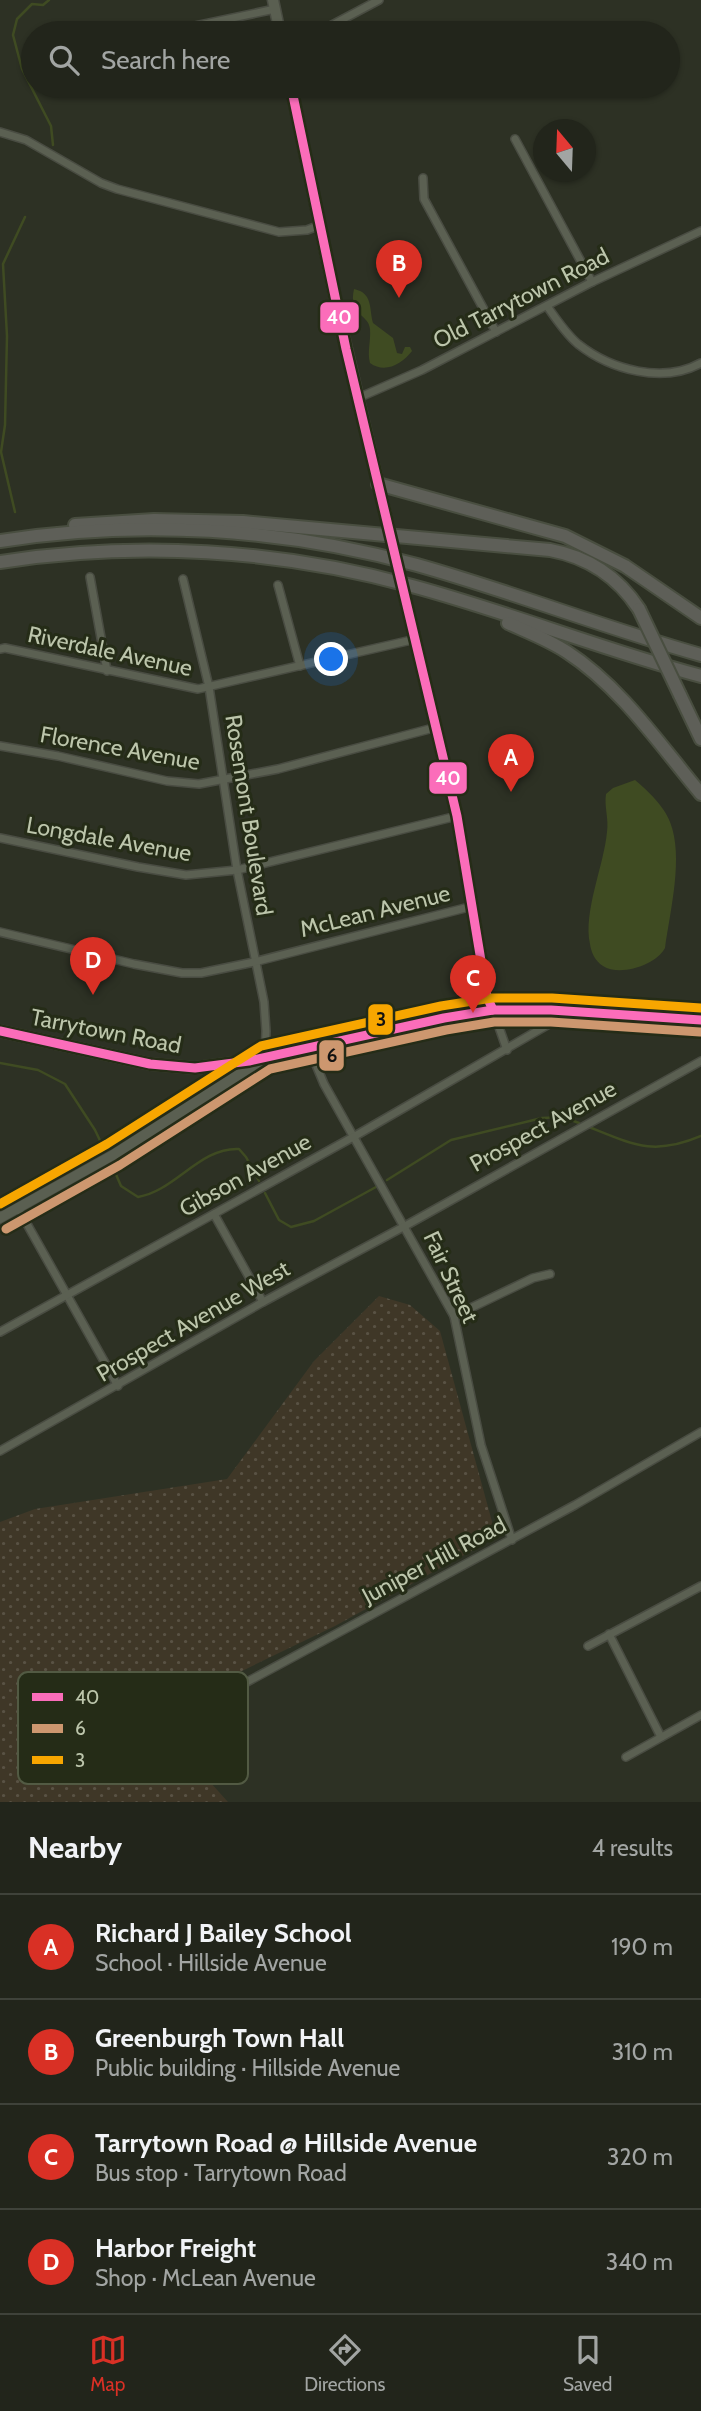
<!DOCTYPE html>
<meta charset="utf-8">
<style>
:root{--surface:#22251b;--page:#2e3128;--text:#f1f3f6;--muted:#a2a5a3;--line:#3f423a;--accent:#d93025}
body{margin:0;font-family:Cabin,sans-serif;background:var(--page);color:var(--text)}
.compass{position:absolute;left:533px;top:119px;width:63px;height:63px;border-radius:50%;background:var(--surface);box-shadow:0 2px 5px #0004;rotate:341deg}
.you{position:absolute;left:332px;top:660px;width:24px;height:24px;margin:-18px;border:5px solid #fff;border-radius:50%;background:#1a73e8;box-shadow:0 0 0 10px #1a73e833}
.badge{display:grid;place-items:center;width:46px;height:46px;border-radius:50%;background:var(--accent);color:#fff;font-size:23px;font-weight:700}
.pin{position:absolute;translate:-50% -58px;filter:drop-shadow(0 2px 4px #0008)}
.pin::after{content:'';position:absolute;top:37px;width:24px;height:21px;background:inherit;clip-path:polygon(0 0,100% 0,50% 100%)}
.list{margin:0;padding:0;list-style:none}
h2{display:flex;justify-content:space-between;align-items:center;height:91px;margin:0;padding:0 28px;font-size:30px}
h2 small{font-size:23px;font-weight:400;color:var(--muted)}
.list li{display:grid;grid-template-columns:46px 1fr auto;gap:21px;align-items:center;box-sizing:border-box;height:105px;padding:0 28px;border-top:2px solid var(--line)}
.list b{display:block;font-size:26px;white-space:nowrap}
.list p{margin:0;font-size:23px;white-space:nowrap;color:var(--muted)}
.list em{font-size:23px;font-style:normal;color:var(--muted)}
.icon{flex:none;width:38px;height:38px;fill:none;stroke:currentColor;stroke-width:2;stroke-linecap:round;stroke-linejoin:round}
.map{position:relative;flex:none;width:701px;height:1802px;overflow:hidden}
.search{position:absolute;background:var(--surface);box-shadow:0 2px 5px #0004;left:21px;right:21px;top:21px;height:77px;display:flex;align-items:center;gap:18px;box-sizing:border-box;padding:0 24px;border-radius:38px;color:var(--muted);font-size:26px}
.sheet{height:511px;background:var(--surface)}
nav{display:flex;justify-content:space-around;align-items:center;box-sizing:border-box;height:98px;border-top:2px solid var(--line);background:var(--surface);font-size:19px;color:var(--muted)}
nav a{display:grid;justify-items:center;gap:4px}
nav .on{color:var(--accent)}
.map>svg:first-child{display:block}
.grass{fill:url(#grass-dots)}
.water{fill:#3f4b22}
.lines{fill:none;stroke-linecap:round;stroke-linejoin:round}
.stream{stroke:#3f4b22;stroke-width:2.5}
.street-casing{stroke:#494c42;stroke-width:10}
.secondary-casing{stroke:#494c42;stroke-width:13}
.primary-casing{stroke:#4a4e41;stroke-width:14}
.highway-casing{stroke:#494e40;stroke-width:16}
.street{stroke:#5b6052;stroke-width:7}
.secondary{stroke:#5a5f51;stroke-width:10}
.primary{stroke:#5e6255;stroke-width:10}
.highway{stroke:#5e5f58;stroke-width:12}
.secondary-bridge-casing{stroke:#494c42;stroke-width:13;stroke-linecap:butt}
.highway-bridge-casing{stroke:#494e40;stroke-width:16;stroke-linecap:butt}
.secondary-bridge{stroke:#5a5f51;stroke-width:10}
.highway-bridge{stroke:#5e5f58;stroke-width:12}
.bus-1-casing{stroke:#252c17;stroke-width:14}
.bus-2-casing{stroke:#252c17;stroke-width:14}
.bus-3-casing{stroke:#252c17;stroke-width:14}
.bus-1{stroke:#fb6dba;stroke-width:9}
.bus-2{stroke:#cd976f;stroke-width:9}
.bus-3{stroke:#f7a600;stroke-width:9}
.labels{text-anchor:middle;stroke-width:6;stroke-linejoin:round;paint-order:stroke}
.street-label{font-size:23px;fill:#bcc5ab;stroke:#252c17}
.key{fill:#252c17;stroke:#525a43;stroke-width:2}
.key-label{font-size:19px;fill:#bcc5ab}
.line-badge{stroke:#252c17;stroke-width:2.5}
.badge-label{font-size:19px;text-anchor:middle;font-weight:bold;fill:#fff}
.pale-badge-label{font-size:19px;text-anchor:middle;font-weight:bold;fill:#111}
</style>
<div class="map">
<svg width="701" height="1802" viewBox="0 0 701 1802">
<defs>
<pattern id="grass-dots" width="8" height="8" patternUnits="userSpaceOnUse" patternTransform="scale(1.75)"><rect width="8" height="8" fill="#3f3727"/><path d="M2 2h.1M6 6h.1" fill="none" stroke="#595244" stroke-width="1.8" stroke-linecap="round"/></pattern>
</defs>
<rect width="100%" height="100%" fill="#2d3124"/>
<polygon class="grass" points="379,1296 410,1305 440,1331 494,1529 484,1544 335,1626 190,1696 155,1721 228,1802 0,1802 0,1522 35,1509 227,1479 314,1361"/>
<g class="water">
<path d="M354 289C373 293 369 308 373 323L393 338 397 353 402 354 405 347H410L412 351C402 364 385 374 370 363 367 352 371 341 370 329 369 314 348 316 354 289Z"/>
<path d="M635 780C647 790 664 806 670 822 684 857 670 911 665 948 656 965 620 977 603 966 595 961 591 952 590 944 583 912 604 865 607 832 609 819 604 806 606 794L613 788Z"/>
</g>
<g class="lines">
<g class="stream">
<polyline points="49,0 43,5 32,4 17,19 13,35 22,69 51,126 53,145"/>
<polyline points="15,512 1,452 5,425 7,336 3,264 25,217"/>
<polyline points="0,1063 38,1070 65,1084 95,1130 105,1151"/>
<path d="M589 1127C634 1145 654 1156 701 1136"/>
<path d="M111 1163 121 1186 138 1197C175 1191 200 1147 239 1149L246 1157 259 1181"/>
<polyline points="387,1180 451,1140 542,1118 563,1117 579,1123"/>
<polyline points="265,1193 279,1220 291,1227 314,1221 376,1187"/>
</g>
<defs>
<g id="street">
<polyline points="128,33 147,27 159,29 162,33 275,9"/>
<polyline points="317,33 379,0"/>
<polyline points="0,132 26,140 101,183 117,189 279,232 307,230 320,225"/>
<polyline points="515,139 592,282"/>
<polyline points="423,178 424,199 496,332"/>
<path d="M547 306C556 319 566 334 578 344 611 370 663 384 701 363"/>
<polyline points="358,398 422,370 592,282 701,231"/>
<polyline points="90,577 107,671"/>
<polyline points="183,579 209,687 237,870 264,1002 266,1031 265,1058"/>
<polyline points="278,585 300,666"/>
<polyline points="0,649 5,648 198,689 416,639"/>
<polyline points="0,746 58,756 167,781 199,784 278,769 437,727"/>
<polyline points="0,838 138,867 186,875 237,870 457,816"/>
<polyline points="0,932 134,964 182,973 201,973 254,962 473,906"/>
<polyline points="493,1010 507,1050"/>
<polyline points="309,1048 324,1084 454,1316 481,1445 512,1540"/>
<polyline points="18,1208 118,1386"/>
<polyline points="214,1214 263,1302"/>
<polyline points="454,1316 533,1278 550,1274"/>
<polyline points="0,1332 355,1136 570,1012"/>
<polyline points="0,1451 263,1302 405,1226 701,1061"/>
<polyline points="609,1634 661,1737"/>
<polyline points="588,1646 701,1586"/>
<polyline points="182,1717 575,1505 701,1432"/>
<polyline points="626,1757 701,1715"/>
</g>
<g id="secondary">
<polyline points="273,0 280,33"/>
<polyline points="291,86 335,298 385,512"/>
<polyline points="407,606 457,816 487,997 493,1010"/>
<polyline points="0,1218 113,1155 263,1059"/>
</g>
<polyline id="primary" points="0,1031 150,1064 195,1068 249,1061 444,1018 493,1010 551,1010 701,1020"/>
<g id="highway">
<polyline points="378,484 565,536 625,566 701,618"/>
<path d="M75 525 154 520 243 522 550 550C588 557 618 577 639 609"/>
<path d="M0 541C137 519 283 528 417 565 513 592 605 628 701 655"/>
<path d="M0 562C136 541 278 549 412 586 509 612 603 650 701 676"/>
<path d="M508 623C528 632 549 640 567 652 621 687 660 745 701 794"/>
<polyline points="680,695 701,739"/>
</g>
</defs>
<use href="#street" class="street-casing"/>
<use href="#secondary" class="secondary-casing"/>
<use href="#primary" class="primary-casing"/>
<use href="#highway" class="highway-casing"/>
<use href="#street" class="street"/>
<use href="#secondary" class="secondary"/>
<use href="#primary" class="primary"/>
<use href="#highway" class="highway"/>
<defs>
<polyline id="secondary-bridge" points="385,512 407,606"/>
<polyline id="highway-bridge" points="639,609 680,695"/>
</defs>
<use href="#secondary-bridge" class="secondary-bridge-casing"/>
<use href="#highway-bridge" class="highway-bridge-casing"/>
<use href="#secondary-bridge" class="secondary-bridge"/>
<use href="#highway-bridge" class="highway-bridge"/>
<defs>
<g id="bus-1">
<polyline points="291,86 346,349 457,816 487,997 493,1010"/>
<polyline points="0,1031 150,1064 195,1068 249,1061 444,1018 493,1010 551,1010 701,1020"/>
</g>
<polyline id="bus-2" points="6,1229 120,1165 270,1069 446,1030 494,1022 551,1022 700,1032"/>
<polyline id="bus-3" points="0,1204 107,1144 261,1046 441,1006 492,998 552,998 701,1008"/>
</defs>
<use href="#bus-1" class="bus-1-casing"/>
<use href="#bus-2" class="bus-2-casing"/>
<use href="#bus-3" class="bus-3-casing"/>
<use href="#bus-1" class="bus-1"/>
<use href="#bus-2" class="bus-2"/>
<use href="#bus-3" class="bus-3"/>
</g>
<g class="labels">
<g class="street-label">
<text transform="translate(521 298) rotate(-27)" y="8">Old Tarrytown Road</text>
<text transform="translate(110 651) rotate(12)" y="8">Riverdale Avenue</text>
<text transform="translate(120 748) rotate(10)" y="8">Florence Avenue</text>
<text transform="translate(249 815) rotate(81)" y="8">Rosemont Boulevard</text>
<text transform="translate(109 839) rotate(10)" y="8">Longdale Avenue</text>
<text transform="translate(375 911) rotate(-14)" y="8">McLean Avenue</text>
<text transform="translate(106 1031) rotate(11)" y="8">Tarrytown Road</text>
<text transform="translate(543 1126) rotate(-29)" y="8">Prospect Avenue</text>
<text transform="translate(245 1175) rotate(-29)" y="8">Gibson Avenue</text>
<text transform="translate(451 1277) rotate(65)" y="8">Fair Street</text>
<text transform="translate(193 1321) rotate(-30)" y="8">Prospect Avenue West</text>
<text transform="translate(434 1560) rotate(-28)" y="8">Juniper Hill Road</text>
</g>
</g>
<rect x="18" y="1672" width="230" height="112" rx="10" class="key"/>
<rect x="32" y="1693" width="31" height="8" fill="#fb6dba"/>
<rect x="32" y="1724" width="31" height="9" fill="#cd976f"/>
<rect x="32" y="1756" width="31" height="8" fill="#f7a600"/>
<g class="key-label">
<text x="75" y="1704">40</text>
<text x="75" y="1735">6</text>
<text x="75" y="1767">3</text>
</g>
<g class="line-badge">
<rect x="319" y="301" width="41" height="33" rx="7" fill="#fb6dba"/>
<rect x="428" y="761" width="40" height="34" rx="7" fill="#fb6dba"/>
<rect x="367" y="1003" width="27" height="33" rx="7" fill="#f7a600"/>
<rect x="318" y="1039" width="27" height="33" rx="7" fill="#cd976f"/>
</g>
<g class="badge-label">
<text x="339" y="324">40</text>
<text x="448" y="785">40</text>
</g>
<g class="pale-badge-label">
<text x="381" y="1026">3</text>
<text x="332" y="1062">6</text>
</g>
</svg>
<svg class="compass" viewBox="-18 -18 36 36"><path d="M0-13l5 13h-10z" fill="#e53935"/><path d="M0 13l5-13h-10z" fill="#a2a5a3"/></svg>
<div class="you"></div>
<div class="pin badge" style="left:511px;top:792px">A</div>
<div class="pin badge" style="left:399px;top:298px">B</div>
<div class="pin badge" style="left:473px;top:1013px">C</div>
<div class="pin badge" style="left:93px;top:995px">D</div>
<div class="search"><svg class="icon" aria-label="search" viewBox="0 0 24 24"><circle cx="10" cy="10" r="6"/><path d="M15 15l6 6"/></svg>Search here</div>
</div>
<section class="sheet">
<h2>Nearby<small>4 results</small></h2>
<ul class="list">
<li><span class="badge">A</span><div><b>Richard J Bailey School</b><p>School · Hillside Avenue</p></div><em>190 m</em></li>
<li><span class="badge">B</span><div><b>Greenburgh Town Hall</b><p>Public building · Hillside Avenue</p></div><em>310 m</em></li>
<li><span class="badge">C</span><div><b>Tarrytown Road @ Hillside Avenue</b><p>Bus stop · Tarrytown Road</p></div><em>320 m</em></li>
<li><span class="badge">D</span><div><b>Harbor Freight</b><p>Shop · McLean Avenue</p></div><em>340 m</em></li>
</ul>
</section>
<nav>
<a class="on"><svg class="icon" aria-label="map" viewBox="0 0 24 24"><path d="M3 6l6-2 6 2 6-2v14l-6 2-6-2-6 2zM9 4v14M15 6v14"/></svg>Map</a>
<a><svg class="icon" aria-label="directions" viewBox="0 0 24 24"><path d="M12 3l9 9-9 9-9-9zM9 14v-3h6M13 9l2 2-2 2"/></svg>Directions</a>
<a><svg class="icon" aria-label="saved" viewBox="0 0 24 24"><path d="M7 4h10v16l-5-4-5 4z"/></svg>Saved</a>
</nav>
